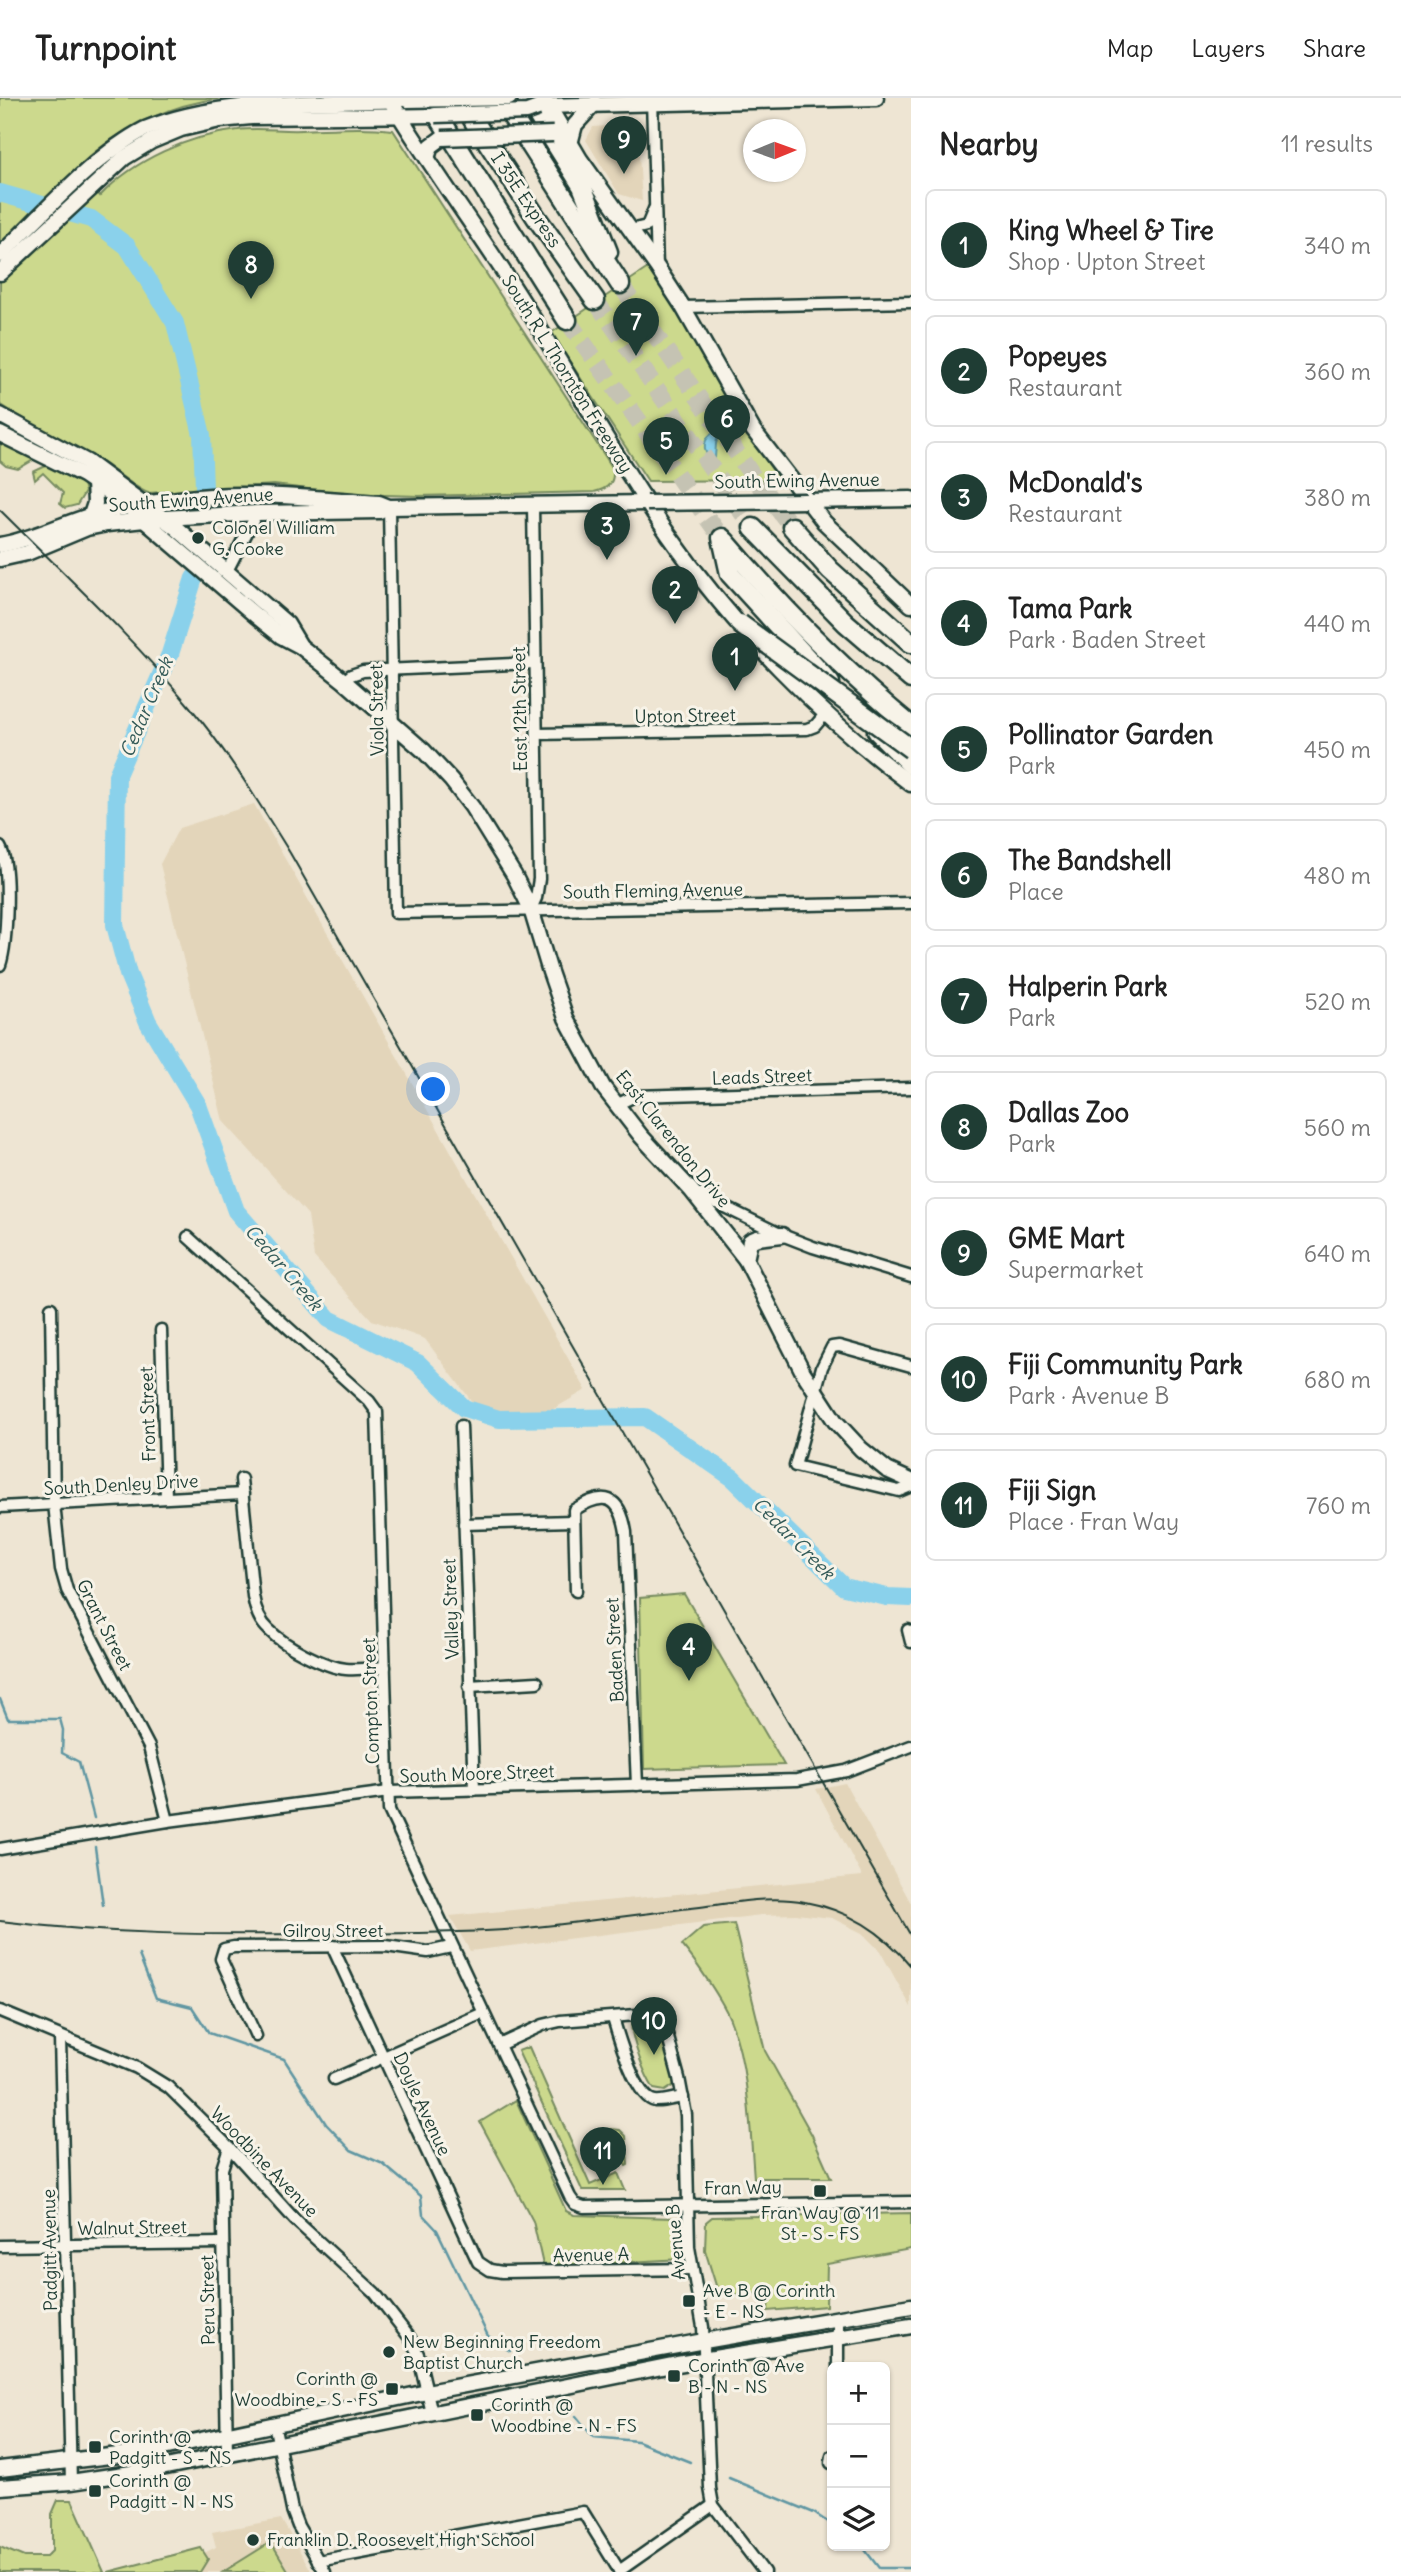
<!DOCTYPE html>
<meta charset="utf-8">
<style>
:root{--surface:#fff;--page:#f6f6f6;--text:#222;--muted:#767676;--line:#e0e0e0;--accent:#1f3d34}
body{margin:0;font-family:Delius,sans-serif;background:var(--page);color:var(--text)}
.controls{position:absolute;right:21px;bottom:21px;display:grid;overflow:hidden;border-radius:10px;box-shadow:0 2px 5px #0004}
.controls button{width:63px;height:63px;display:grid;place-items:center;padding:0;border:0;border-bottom:2px solid var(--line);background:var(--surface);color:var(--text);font:35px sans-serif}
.compass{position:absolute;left:743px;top:21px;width:63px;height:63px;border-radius:50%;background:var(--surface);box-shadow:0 2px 5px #0004;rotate:89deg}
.you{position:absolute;left:434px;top:992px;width:24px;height:24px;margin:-18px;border:5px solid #fff;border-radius:50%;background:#1a73e8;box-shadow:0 0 0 10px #1a73e833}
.badge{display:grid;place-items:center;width:46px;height:46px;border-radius:50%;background:var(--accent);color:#fff;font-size:23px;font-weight:700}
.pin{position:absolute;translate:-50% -58px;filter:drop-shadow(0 2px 4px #0008)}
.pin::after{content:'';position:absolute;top:37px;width:24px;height:21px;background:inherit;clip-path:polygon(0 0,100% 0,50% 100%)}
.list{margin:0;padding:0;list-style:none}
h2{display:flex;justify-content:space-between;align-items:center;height:91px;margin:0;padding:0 28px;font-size:30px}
h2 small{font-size:23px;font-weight:400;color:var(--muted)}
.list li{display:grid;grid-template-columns:46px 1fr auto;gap:21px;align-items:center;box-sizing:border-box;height:112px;margin:0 14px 14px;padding:0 14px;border:2px solid var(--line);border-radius:10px}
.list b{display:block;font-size:26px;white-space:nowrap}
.list p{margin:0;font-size:23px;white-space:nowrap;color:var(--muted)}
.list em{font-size:23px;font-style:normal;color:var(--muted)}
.icon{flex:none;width:38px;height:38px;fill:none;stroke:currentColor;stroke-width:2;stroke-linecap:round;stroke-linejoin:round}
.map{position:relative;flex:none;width:911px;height:2474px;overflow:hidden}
header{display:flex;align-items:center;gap:42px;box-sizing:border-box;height:98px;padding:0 35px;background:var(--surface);border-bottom:2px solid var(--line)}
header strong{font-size:33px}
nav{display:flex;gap:38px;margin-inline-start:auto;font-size:24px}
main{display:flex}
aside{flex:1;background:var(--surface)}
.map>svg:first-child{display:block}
.built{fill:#e3d5ba}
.green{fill:#ccd98d;stroke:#768b60;stroke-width:2}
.water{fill:#8ad1eb;stroke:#5f96a2;stroke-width:2}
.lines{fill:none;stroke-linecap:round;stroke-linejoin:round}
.stream{stroke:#5f96a2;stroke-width:2.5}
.river{stroke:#8ad1eb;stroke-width:18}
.highway-tunnel{stroke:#c5c3b3;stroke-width:18;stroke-dasharray:18 9;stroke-linecap:butt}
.street-casing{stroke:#1f3d34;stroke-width:15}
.secondary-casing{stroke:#1f3d34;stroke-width:19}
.highway-casing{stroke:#1f3d34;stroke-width:23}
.street{stroke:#f7f3e8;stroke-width:10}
.secondary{stroke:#f7f3e8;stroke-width:14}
.highway{stroke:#f7f3e8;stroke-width:18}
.tram{stroke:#1f3d34;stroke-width:2}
.secondary-bridge-casing{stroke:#1f3d34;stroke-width:19;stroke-linecap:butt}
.highway-bridge-casing{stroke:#1f3d34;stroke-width:23;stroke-linecap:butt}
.secondary-bridge{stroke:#f7f3e8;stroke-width:14}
.highway-bridge{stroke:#f7f3e8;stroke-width:18}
.poi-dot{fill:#1f3d34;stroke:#f7f3e8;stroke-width:2.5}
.labels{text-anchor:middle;stroke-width:6;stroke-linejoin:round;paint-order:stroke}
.street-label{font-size:18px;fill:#1f3d34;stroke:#f7f3e8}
.poi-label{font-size:18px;fill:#1f3d34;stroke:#f7f3e8;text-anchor:start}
.water-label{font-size:19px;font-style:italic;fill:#345b59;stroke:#f7f3e8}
</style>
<header>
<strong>Turnpoint</strong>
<nav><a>Map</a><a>Layers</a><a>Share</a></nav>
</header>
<main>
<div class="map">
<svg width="911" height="2474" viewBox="0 0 911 2474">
<rect width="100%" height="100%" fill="#eee5d3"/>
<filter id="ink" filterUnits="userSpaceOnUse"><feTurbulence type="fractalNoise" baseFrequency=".0143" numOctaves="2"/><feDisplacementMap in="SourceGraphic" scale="14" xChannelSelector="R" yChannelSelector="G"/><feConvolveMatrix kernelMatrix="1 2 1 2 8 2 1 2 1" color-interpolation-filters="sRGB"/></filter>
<g filter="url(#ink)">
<g class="built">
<polygon points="637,26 642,103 619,96 586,42 593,29"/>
<polygon points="254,706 586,1292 550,1313 479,1313 425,1241 372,1222 314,1159 308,1117 223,1023 160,766 179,730"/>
<polygon points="845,1685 911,1805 911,1909 880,1853 862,1835 832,1820 796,1816 761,1817 470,1853 450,1818 862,1778 816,1691"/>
<polygon points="281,2421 312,2474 167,2474 216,2449 212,2434"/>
</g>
<g class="green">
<path d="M0 0H223C169 6 117 31 78 69L100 98C135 61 188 38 238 32 259 29 281 33 302 32 333 31 362 28 393 32L612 369C616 384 608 391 594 394L419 398 351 396 274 387 148 395C136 391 116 373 103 365 69 344 33 328 0 306Z"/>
<polygon points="648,170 674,204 673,207 691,234 741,325 779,382 648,383 551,235"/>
<polygon points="0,339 35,361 18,371 6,368 0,363"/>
<polygon points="50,366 83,386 85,394 77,407 65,410 60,406 63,395 43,375 35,382 33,374"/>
<polygon points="684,1496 784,1667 644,1671 640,1500"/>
<path d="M734 1826 765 1953 812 2037 831 2080H754C750 2030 749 1971 731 1924 724 1904 696 1864 682 1847L703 1829Z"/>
<path d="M639 1921C644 1921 651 1920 655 1923 666 1932 673 1974 674 1987L665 1993 654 1991C644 1976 633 1945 631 1927Z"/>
<polygon points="529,1949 590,2087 618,2075 625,2092 582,2092 518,1953"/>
<polygon points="516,2002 566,2113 574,2117 673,2120 682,2161 556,2168 543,2167 533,2123 480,2024"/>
<polygon points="611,2031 620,2032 626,2038 628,2067 626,2068 615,2050"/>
<polygon points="911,2115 911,2151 827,2166 826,2208 768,2213 769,2195 719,2197 705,2152 706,2124 712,2119"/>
<polygon points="58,2402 72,2402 104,2474 0,2474 0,2449 24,2459 46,2459 52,2453 52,2416"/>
<polygon points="271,2444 289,2474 223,2474"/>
<polygon points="201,2450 208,2461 200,2474 108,2474"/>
</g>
<path class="water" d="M717 332 719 334 716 346 715 360 713 363C700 353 703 339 717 332Z"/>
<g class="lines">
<g class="stream">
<polyline points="0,1601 8,1621 60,1621 63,1632 62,1655 79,1664 94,1720"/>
<polyline points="95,1749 103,1807"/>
<polyline points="139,1857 156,1900 192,1909 209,1935 284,1961 326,2026 351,2052 383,2066 421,2098 423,2117 437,2132 488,2238 510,2253"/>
<polyline points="576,2318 593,2339 637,2343 690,2364"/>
<polyline points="729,2380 814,2415 832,2427"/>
<polyline points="862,2448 879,2470 911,2470"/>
</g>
<g class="river">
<polyline points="0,95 91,121 127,148 175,225 202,337 204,389"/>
<polyline points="194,480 170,556 117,677 115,827 128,876 148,924 198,1007 236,1113 329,1221 418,1265 464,1310 499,1321 645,1319 733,1380 844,1489 887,1499 911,1500"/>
</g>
<g class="highway-tunnel">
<polyline points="620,186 754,380 792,429"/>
<polyline points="595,202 753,430"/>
<polyline points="567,222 716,432"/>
</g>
<defs>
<g id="street">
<polyline points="652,1 657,169"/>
<polyline points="630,132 647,128 654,111"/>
<polyline points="683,209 911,204"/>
<polyline points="389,409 396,815 911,805"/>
<polyline points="227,473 257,415"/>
<polyline points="344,583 351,577 363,573 534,565"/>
<polyline points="537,636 807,631 815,628 826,615"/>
<path d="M0 749C11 767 7 846 0 867"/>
<polyline points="531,811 536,800 539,781 533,408"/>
<polyline points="616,1007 635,998 911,990"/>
<polyline points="694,1094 782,1137 813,1149 911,1179"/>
<polyline points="188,1139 369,1303 377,1314 389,1712 570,2099 575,2106 584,2109 911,2104"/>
<polyline points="51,1210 54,1406 61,1471 67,1492 149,1649 168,1723"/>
<polyline points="161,1232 166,1399"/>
<polyline points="911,1268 839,1248 832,1249 822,1269 795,1368 899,1393 911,1388"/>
<polyline points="461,1328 474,1692"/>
<path d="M241 1381 253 1498C255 1511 259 1523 269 1532 284 1548 325 1569 346 1571 359 1572 372 1570 385 1569"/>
<polyline points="0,1409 243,1396"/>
<polyline points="464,1426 573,1423"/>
<path d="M576 1493 574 1412C605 1392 620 1398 626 1434L637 1687"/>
<polyline points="908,1532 911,1544"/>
<polyline points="469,1588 537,1584"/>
<polyline points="0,1751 168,1723 389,1694 797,1682 846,1673 911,1648"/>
<polyline points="332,1848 478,2164 490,2172 502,2174 692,2171"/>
<polyline points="0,1913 137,1970 168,1989 229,2049 295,2122 375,2195 410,2240 418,2256 432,2315"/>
<path d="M613 1920C618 1937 636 2001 655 2003 664 2004 675 2000 683 1999"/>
<polyline points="256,1938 221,1861 224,1851 234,1849 386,1848 428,1854 451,1849"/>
<polyline points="60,1940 71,2384"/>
<polyline points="499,1947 543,1927 560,1923 649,1916 656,1916 663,1921 679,1980 686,2017 689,2149 703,2229 710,2390 713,2407 764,2474"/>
<polyline points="334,1981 483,1915"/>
<polyline points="0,2148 223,2145"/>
<polyline points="838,2220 838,2269"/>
<polyline points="274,2325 292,2412 298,2428 325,2474"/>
<polyline points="227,2356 222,2071 229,2049"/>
<polyline points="831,2365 832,2358"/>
<polyline points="318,2463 583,2414 620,2474"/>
<polyline points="619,2473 713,2407"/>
</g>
<g id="secondary">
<path d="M389 0C432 73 484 140 528 212 575 287 618 364 668 436 733 529 820 619 911 686"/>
<polyline points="544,0 580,61 657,169 683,209 753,332 824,424 911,507"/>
<polyline points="543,8 876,0"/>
<polyline points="567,43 570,46 575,27 595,5"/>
<polyline points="427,60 431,48 442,40"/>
<path d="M0 157C43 116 93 58 145 31 222 0 316 6 399 2"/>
<polyline points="0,175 124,60 152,43 181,31 220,22 251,19 435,17"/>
<polyline points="0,317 87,364 175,429 287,526 299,546"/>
<polyline points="0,336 83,377 123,404 255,517 281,538 300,548 344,583 424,653 451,682 472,709 514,777 531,811 550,874 566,920 603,989 641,1038 691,1092 746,1162 803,1274 835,1323 861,1351 887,1372 911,1383"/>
<polyline points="806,403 911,401"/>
<polyline points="91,417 95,405 94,384"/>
<path d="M0 447C37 441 70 421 107 413 150 404 195 397 240 397 286 396 333 402 379 405L389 409 647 405"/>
<polyline points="0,461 27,455 87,430 107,426 163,420 257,415 380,413"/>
<polyline points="746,1162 750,1143 757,1140 782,1137"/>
<polyline points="0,2371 144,2354 427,2294 704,2243 911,2208"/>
<polyline points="0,2389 71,2384 151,2372 677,2266 911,2228"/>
</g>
<g id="highway">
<polyline points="427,0 567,222"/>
<polyline points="459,0 536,119 595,202"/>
<polyline points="527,0 582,88 608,154"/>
<polyline points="502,3 620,186"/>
<polyline points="792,429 830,472 911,545"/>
<polyline points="753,430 846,525 911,581"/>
<polyline points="722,440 730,476 830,585"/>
<path d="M725 443C781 509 844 573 911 628"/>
<polyline points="877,633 911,667"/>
</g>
</defs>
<use href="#street" class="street-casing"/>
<use href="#secondary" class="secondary-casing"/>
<use href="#highway" class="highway-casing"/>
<use href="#street" class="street"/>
<use href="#secondary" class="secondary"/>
<use href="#highway" class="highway"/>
<g class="tram">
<path d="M0 412C65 477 132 539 190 609 228 654 259 705 290 755L911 1838"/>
<path d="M0 1823C112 1837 214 1837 327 1836 390 1835 454 1836 517 1831 578 1825 639 1816 700 1809 734 1805 771 1797 805 1804 849 1812 883 1834 911 1868"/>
</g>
<defs>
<g id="secondary-bridge">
<polyline points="407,2 509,0"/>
<polyline points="435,17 527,14 538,10"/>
<polyline points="442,40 553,36"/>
<polyline points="647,405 806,403"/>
</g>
<polyline id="highway-bridge" points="740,526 911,651"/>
</defs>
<use href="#secondary-bridge" class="secondary-bridge-casing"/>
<use href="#highway-bridge" class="highway-bridge-casing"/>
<use href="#secondary-bridge" class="secondary-bridge"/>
<use href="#highway-bridge" class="highway-bridge"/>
</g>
</g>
<g class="poi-dot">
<circle cx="198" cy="440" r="7"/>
<rect x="813" y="2086" width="14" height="14" rx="3.5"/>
<rect x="682" y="2196" width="14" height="14" rx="3.5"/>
<circle cx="389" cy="2254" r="7"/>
<rect x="667" y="2271" width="14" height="14" rx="3.5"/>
<rect x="385" y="2284" width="14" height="14" rx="3.5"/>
<rect x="470" y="2310" width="14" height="14" rx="3.5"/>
<rect x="88" y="2342" width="14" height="14" rx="3.5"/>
<rect x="88" y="2386" width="14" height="14" rx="3.5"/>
<circle cx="253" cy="2442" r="7"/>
</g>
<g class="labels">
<g class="street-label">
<text transform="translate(526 102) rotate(56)" y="6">I 35E Express</text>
<text transform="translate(567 276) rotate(58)" y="6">South R L Thornton Freeway</text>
<text transform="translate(797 383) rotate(-1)" y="6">South Ewing Avenue</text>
<text transform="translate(191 402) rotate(-4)" y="6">South Ewing Avenue</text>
<text transform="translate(520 611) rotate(-91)" y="6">East 12th Street</text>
<text transform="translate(377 612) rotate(-91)" y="6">Viola Street</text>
<text transform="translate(685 618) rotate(-1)" y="6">Upton Street</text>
<text transform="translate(653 793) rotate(-1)" y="6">South Fleming Avenue</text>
<text transform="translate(762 979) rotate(-2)" y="6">Leads Street</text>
<text transform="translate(673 1041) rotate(51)" y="6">East Clarendon Drive</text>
<text transform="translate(148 1316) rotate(-92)" y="6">Front Street</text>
<text transform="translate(121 1387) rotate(-3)" y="6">South Denley Drive</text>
<text transform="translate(451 1511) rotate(-92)" y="6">Valley Street</text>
<text transform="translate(104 1527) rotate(63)" y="6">Grant Street</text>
<text transform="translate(615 1552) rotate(-93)" y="6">Baden Street</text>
<text transform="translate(371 1603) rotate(-92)" y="6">Compton Street</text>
<text transform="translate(477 1676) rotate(-2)" y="6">South Moore Street</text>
<text x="333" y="1839">Gilroy Street</text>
<text transform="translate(422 2006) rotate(65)" y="6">Doyle Avenue</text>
<text transform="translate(264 2064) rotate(46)" y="6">Woodbine Avenue</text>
<text transform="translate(743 2090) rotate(-1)" y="6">Fran Way</text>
<text transform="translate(132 2130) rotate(-1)" y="6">Walnut Street</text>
<text transform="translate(676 2144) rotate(-95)" y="6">Avenue B</text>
<text transform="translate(50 2152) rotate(-91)" y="6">Padgitt Avenue</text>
<text transform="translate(591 2157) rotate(-1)" y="6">Avenue A</text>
<text transform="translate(208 2202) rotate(-91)" y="6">Peru Street</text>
</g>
<g class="poi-label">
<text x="212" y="436">Colonel William<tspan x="212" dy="21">G. Cooke</tspan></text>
<text x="820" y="2121" text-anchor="middle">Fran Way @ 11<tspan x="820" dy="21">St - S - FS</tspan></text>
<text x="703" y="2199">Ave B @ Corinth<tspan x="703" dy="21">- E - NS</tspan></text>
<text x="403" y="2250">New Beginning Freedom<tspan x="403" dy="21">Baptist Church</tspan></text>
<text x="688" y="2274">Corinth @ Ave<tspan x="688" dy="21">B - N - NS</tspan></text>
<text x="378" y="2287" text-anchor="end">Corinth @<tspan x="378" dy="21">Woodbine - S - FS</tspan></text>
<text x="491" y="2313">Corinth @<tspan x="491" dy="21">Woodbine - N - FS</tspan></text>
<text x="109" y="2345">Corinth @<tspan x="109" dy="21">Padgitt - S - NS</tspan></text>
<text x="109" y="2389">Corinth @<tspan x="109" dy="21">Padgitt - N - NS</tspan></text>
<text x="267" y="2448">Franklin D. Roosevelt High School</text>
</g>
<g class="water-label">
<text transform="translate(146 609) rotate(-67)" y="7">Cedar Creek</text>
<text transform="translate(284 1169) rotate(49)" y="7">Cedar Creek</text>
<text transform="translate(794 1440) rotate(45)" y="7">Cedar Creek</text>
</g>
</g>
</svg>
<div class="controls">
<button>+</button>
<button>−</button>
<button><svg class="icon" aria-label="layers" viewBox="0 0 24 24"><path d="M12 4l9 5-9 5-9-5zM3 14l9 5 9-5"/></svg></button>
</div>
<svg class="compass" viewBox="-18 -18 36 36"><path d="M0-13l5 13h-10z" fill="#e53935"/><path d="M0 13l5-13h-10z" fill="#767676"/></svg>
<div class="you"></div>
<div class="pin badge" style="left:735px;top:593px">1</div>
<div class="pin badge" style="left:675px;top:526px">2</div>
<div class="pin badge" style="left:607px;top:462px">3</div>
<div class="pin badge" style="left:689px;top:1583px">4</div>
<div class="pin badge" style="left:666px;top:377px">5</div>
<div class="pin badge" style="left:727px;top:355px">6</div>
<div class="pin badge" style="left:636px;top:258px">7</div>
<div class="pin badge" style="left:251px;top:201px">8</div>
<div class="pin badge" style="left:624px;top:76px">9</div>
<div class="pin badge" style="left:654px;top:1957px">10</div>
<div class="pin badge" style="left:603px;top:2087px">11</div>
</div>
<aside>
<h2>Nearby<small>11 results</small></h2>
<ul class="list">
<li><span class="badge">1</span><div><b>King Wheel &amp; Tire</b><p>Shop · Upton Street</p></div><em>340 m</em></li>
<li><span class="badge">2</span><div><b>Popeyes</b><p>Restaurant</p></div><em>360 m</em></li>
<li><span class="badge">3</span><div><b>McDonald's</b><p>Restaurant</p></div><em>380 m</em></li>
<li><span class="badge">4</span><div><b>Tama Park</b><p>Park · Baden Street</p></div><em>440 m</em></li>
<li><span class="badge">5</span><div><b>Pollinator Garden</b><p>Park</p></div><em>450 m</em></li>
<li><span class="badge">6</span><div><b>The Bandshell</b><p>Place</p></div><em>480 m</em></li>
<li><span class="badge">7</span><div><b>Halperin Park</b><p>Park</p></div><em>520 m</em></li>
<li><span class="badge">8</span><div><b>Dallas Zoo</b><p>Park</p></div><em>560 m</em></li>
<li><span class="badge">9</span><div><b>GME Mart</b><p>Supermarket</p></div><em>640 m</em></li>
<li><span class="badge">10</span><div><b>Fiji Community Park</b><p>Park · Avenue B</p></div><em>680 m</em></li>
<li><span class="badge">11</span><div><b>Fiji Sign</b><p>Place · Fran Way</p></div><em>760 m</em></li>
</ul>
</aside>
</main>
